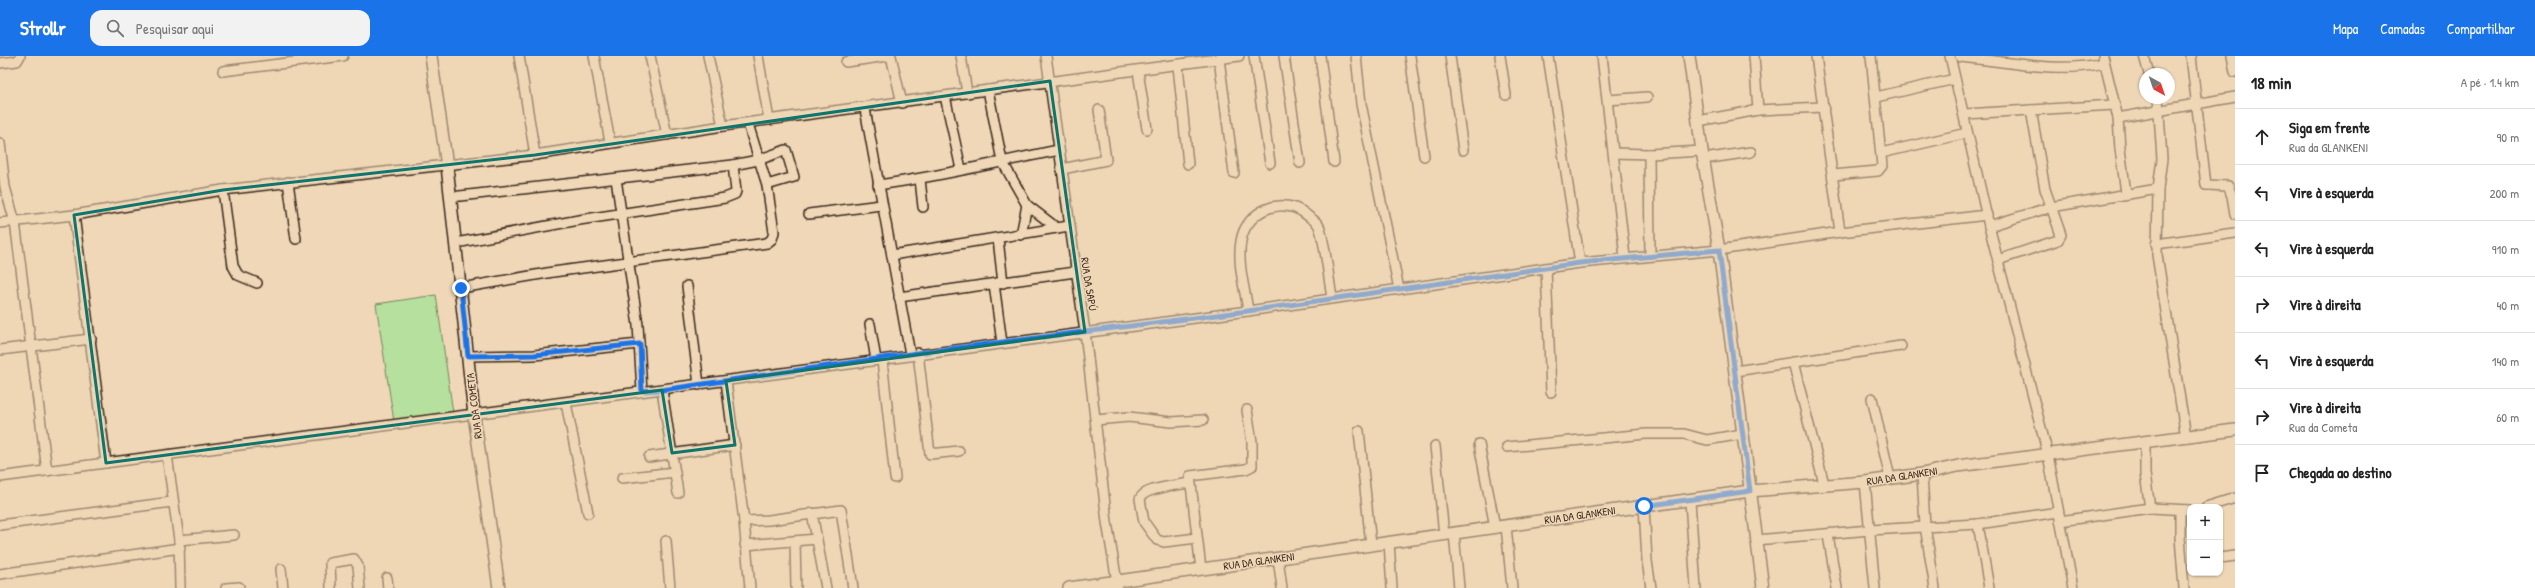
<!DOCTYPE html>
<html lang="pt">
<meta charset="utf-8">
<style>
:root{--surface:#fff;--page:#f2f2f2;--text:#222;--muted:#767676;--line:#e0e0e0;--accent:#1a73e8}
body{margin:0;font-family:"Patrick Hand",sans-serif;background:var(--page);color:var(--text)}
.controls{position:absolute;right:12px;bottom:12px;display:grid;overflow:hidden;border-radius:8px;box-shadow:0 1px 3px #0004}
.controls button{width:36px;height:36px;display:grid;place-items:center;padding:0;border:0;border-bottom:1px solid var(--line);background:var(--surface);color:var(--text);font:20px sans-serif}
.compass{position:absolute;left:2139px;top:12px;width:36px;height:36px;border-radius:50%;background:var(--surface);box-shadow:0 1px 3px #0004;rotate:140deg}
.stop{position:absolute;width:12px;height:12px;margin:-9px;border:3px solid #1a73e8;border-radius:50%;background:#fff}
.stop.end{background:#1a73e8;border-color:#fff;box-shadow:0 1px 4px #0008}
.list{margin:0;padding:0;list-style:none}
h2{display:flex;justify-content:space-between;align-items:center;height:52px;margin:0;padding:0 16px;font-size:17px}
h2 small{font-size:13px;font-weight:400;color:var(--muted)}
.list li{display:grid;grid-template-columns:26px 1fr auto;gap:12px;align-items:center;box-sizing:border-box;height:56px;padding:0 16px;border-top:1px solid var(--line)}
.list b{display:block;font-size:15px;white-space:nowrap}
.list p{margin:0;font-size:13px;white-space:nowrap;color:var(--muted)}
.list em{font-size:13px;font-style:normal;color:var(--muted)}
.icon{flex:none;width:22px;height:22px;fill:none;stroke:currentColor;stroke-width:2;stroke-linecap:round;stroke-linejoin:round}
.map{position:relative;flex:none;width:2235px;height:532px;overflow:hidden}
header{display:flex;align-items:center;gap:24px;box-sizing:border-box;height:56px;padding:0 20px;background:var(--accent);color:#fff}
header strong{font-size:19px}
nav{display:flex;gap:22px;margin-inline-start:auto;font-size:14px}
.search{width:280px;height:36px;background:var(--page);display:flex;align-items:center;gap:10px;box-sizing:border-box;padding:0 14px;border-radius:12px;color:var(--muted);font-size:15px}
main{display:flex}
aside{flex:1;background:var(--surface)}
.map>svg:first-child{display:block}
.green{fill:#b5e09d;stroke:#78855e}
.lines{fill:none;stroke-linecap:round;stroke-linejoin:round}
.minor-casing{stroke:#3b2a1e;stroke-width:12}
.tertiary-casing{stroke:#3b2a1e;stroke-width:14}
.minor{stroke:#efd7b7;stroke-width:9}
.tertiary{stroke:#efd7b7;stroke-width:11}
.route{stroke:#1a73e8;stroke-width:5}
.marked{fill:none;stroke:#0f766e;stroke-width:3;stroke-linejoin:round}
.labels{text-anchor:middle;stroke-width:3;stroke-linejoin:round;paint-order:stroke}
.street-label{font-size:11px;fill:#3b2a1e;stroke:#efd7b7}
</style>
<header>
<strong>Strollr</strong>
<div class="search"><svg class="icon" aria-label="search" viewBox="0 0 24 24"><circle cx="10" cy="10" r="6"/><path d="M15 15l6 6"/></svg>Pesquisar aqui</div>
<nav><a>Mapa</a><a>Camadas</a><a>Compartilhar</a></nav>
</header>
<main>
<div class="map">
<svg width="2235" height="532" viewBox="0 0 2235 532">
<rect width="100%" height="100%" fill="#efd7b7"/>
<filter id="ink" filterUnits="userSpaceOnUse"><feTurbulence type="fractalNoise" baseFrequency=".025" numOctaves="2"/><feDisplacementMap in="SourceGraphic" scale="8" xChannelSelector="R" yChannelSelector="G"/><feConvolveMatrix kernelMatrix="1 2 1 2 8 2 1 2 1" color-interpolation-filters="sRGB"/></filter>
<g filter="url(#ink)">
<polygon class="green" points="436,239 453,357 394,366 376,248"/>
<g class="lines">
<defs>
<g id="minor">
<polyline points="519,0 535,99"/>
<polyline points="594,0 610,86"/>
<polyline points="650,0 667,79"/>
<polyline points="708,0 723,70"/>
<polyline points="758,0 769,64"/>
<polyline points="891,0 902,47"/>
<polyline points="961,0 967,37"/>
<polyline points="1046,0 1085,276 1107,466 1118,532"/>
<polyline points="1254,0 1270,107"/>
<polyline points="1284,0 1300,107"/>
<polyline points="1320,0 1334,106"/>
<polyline points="1356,0 1361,48 1399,233"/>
<polyline points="1410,0 1424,100"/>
<polyline points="1450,0 1463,94"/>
<polyline points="1500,0 1506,39"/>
<polyline points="1548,0 1580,207"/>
<polyline points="1602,0 1625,201"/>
<polyline points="1754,0 1758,54"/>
<polyline points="1816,0 1840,176"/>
<polyline points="1950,0 1989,170 2048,399 2073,532"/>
<polyline points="2103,0 2118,62 2120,93 2126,137"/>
<polyline points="2144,0 2149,18"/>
<polyline points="2191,0 2206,129 2228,130 2232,140 2235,158"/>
<polyline points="2232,0 2235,16"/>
<path d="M1960 1C2007 5 2056 18 2104 7"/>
<polyline points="1219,3 1234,117"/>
<polyline points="846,6 887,0"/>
<polyline points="0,7 17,5 20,0"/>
<polyline points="1178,10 1188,108"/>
<polyline points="223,15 343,0"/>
<polyline points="1138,15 1147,73"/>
<polyline points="988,34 1002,105 1027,149 1057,172"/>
<polyline points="945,40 961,113"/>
<polyline points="1876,41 1955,23"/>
<polyline points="2158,42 2162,103 2158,133 2157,199 2186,381"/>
<polyline points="1608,44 1647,41"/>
<polyline points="865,53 910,298"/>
<polyline points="1965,58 2114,49"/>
<polyline points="2118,62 2235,41"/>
<polyline points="1698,65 1758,54 1824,51"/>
<polyline points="0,87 5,131 15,166 47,415"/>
<polyline points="1614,97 1649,98 1702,95"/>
<polyline points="1881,97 1967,77"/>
<polyline points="1649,98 1650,199"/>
<polyline points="1703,103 1751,96"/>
<polyline points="1062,113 1106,104 1099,54"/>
<polyline points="1833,119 1878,115 1882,110 1871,0"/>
<polyline points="616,123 638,269 642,335"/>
<polyline points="920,123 923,151"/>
<polyline points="288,126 296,183"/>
<path d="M878 129C939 121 998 106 1059 94"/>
<polyline points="223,134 233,210 238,219 257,227"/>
<polyline points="451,141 733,109 758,104 786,94 794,121 767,129"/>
<polyline points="809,158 881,149"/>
<polyline points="74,159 106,407"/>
<polyline points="0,167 74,159 223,134 535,99 723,70 1239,0"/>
<polyline points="1989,170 2051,151 2158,133"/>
<polyline points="1021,179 1027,149"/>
<polyline points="998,183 1003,227"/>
<polyline points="456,187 579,164 725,142 735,138 736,135 733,109"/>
<polyline points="2156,188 2235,177"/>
<polyline points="892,199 1069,170"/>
<polyline points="1998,204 2058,184 2061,179 2045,133 2031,54"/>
<polyline points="1546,212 1551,336"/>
<polyline points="994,228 1002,287"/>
<polyline points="687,230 699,329"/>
<polyline points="461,232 553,216 767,187 772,183 774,176 767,129 748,68"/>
<polyline points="899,241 1075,216"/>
<path d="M1248 255C1245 233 1237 208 1241 185 1246 154 1284 138 1308 160 1312 163 1317 166 1319 170 1325 185 1329 225 1332 242"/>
<polyline points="870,268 876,304"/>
<polyline points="0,294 91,283"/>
<polyline points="918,297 930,398 959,395"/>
<polyline points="468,300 534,299 639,288"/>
<polyline points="882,304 895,422"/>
<polyline points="1793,306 1824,428"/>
<polyline points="1735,315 1901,290"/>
<polyline points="726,325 744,465 750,532"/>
<polyline points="662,334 678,437"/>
<polyline points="1872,342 1890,422"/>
<polyline points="566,347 588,457"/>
<polyline points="1096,364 1129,361 1171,366 1203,364"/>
<polyline points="1359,375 1371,489"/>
<polyline points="2145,387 2145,418 2150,452"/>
<polyline points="1479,388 1495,471"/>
<polyline points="1435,390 1444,479"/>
<polyline points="1507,391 1646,378 1684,378 1707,384 1742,378"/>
<polyline points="167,399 179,484 180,532"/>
<polyline points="649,401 735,389"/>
<polyline points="1922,418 1925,470 1935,532"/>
<polyline points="0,421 1248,255 1580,207 1719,194 1840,176 1987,159"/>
<polyline points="622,422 675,416"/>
<polyline points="1865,426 1875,532"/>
<path d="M1190 427C1179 429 1143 432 1140 443L1144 466 1157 484 1164 486 1197 482"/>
<polyline points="1690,445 1696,532"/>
<polyline points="1644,450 1647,505 1651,532"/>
<polyline points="2206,451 2235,442"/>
<polyline points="2180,454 2180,481 2184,532"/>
<polyline points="812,457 826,532"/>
<polyline points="744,465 769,464 841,454 853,532"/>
<polyline points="2060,465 2150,452 2190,454"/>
<polyline points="1978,468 1989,532"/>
<polyline points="0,469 172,446"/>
<polyline points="1506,470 1512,532"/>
<polyline points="1454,477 1459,532"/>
<polyline points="1828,479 1837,532"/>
<polyline points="179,484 234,479"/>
<polyline points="1756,484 1870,474 1978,468 2058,456"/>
<polyline points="666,485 670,532"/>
<polyline points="795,485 796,532"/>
<polyline points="1389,486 1392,532"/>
<polyline points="745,489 817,483"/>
<polyline points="1278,502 1282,532"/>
<polyline points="2220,502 2235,500"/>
<polyline points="281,513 283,532"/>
<polyline points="1201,513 1190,420 1246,413 1252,410 1252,386 1247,354"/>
<polyline points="0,518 180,492"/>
<polyline points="387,522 388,532"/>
<polyline points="226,532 239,531"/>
<polyline points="331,532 330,507 354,503 358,510 360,532"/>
</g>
<g id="tertiary">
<polyline points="431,0 447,110 474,359 499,532"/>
<polyline points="1689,0 1702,95 1719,194 1763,532"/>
<polyline points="1069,532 1750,435 1865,426 1922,418 1958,410 2235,374"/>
</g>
</defs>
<use href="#minor" class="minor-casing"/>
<use href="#tertiary" class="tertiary-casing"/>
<use href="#minor" class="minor"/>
<use href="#tertiary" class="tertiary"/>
</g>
</g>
<g class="lines" filter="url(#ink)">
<polyline class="route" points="461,232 468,300 534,299 640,288 642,335 662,334 918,297 1248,255 1580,207 1719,194 1750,435 1644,450"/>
</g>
<path d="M0 0H2235V532H0ZM1050 25 1085 276 726 325 735 389 672 397 662 334 106 407 74 159 223 134 535 99Z" fill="#efd7b7" fill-opacity=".55" fill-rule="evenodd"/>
<path class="marked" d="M1050 25 1085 276 726 325 735 389 672 397 662 334 106 407 74 159 223 134 535 99Z"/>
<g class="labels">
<g class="street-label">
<text transform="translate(1089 228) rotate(81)" y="4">RUA DA SAPÚ</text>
<text transform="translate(474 350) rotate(-97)" y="4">RUA DA COMETA</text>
<text transform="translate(1902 420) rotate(-9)" y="4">RUA DA GLANKENI</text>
<text transform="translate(1580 459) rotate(-8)" y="4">RUA DA GLANKENI</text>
<text transform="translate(1259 505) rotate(-8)" y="4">RUA DA GLANKENI</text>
</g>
</g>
</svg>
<div class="controls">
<button>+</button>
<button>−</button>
</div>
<svg class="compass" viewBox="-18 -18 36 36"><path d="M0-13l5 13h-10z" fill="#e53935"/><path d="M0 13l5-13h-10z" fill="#767676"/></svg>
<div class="stop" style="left:1644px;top:450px"></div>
<div class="stop end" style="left:461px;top:232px"></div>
</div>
<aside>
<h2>18 min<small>A pé · 1.4 km</small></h2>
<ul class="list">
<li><svg class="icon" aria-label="ahead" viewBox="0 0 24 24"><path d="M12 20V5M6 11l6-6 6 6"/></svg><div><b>Siga em frente</b><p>Rua da GLANKENI</p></div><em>90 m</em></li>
<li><svg class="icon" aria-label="left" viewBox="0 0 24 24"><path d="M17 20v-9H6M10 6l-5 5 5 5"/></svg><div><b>Vire à esquerda</b></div><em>200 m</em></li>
<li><svg class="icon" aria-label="left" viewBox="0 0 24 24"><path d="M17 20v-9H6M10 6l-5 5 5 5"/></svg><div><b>Vire à esquerda</b></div><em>910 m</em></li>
<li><svg class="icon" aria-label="right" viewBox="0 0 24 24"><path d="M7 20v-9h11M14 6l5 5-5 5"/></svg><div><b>Vire à direita</b></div><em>40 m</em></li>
<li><svg class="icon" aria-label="left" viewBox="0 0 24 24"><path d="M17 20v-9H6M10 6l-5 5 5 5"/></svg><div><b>Vire à esquerda</b></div><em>140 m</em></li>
<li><svg class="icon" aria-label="right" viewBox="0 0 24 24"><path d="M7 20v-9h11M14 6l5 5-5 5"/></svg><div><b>Vire à direita</b><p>Rua da Cometa</p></div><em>60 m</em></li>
<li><svg class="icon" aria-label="arrive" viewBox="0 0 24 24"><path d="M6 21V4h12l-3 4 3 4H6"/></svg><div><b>Chegada ao destino</b></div></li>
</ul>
</aside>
</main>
